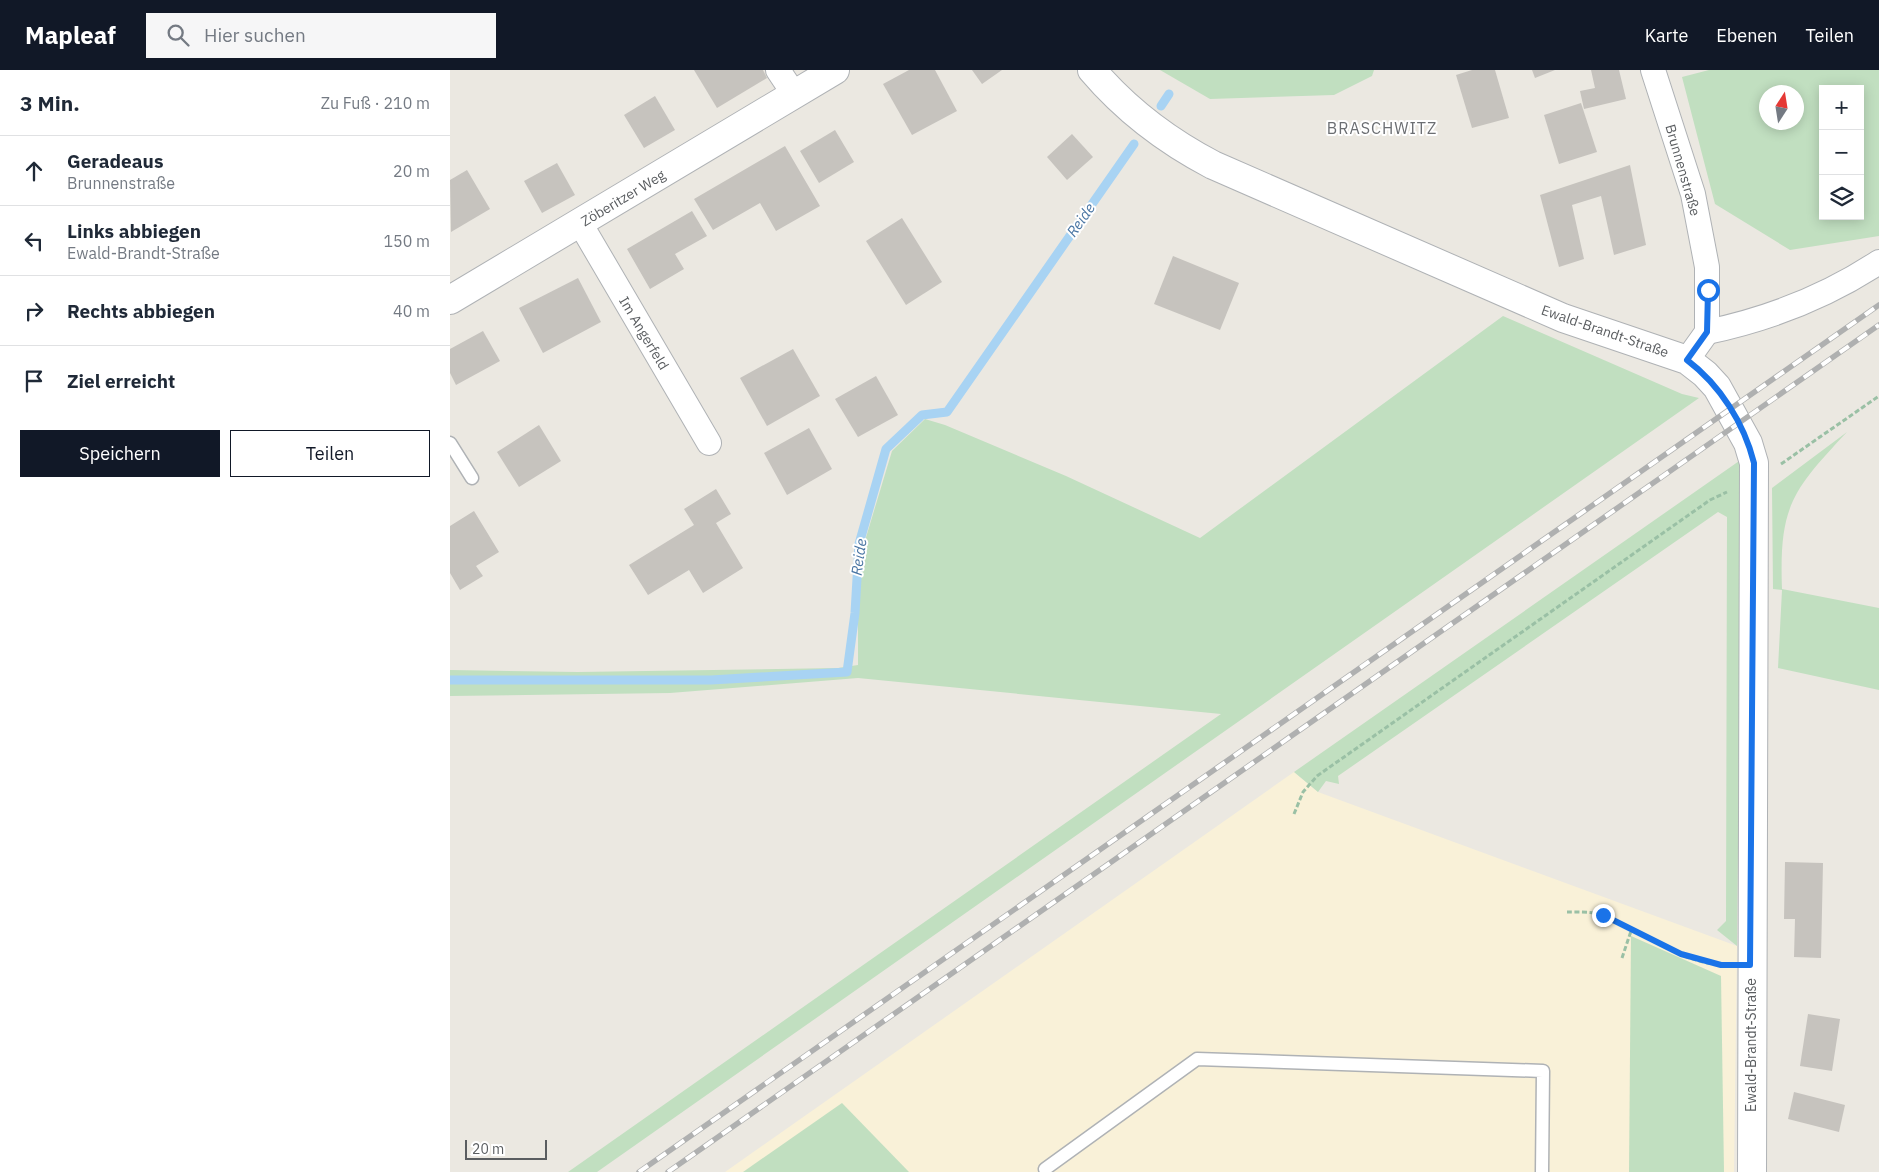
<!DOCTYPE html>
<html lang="de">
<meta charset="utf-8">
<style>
:root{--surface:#fff;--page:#f6f6f7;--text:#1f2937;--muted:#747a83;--line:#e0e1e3;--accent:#111827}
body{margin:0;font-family:"IBM Plex Sans",sans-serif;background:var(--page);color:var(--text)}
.controls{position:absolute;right:15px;top:15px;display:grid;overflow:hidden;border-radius:0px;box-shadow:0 2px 12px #0003}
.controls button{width:45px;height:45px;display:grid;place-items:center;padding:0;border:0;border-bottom:1px solid var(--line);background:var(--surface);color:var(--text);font:25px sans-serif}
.compass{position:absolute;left:1309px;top:15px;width:45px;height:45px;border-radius:50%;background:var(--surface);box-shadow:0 2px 12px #0003;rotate:12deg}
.scale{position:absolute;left:15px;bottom:12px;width:82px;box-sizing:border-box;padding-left:5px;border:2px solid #5a5d60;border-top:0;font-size:14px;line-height:18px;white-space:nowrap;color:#5a5d60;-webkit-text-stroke:4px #fff;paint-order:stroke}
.stop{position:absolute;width:15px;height:15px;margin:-11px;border:4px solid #1a73e8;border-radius:50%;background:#fff}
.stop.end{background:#1a73e8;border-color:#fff;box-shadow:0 1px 5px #0008}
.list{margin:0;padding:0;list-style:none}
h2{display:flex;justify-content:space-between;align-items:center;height:65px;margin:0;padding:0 20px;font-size:21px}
h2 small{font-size:16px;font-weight:400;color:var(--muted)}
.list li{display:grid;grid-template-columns:32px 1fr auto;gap:15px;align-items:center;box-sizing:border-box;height:70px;padding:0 20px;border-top:1px solid var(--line)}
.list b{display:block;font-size:19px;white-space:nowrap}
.list p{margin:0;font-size:16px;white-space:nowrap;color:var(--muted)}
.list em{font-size:16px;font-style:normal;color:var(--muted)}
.actions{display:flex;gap:10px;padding:15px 20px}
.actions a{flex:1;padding:11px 0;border:1px solid var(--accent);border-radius:0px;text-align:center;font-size:18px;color:var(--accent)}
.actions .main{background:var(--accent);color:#fff}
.icon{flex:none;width:28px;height:28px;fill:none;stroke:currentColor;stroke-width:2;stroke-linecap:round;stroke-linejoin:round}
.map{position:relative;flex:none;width:1429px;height:1102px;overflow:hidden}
header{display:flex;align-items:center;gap:30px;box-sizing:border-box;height:70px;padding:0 25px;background:var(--accent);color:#fff}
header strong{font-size:24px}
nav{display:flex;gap:28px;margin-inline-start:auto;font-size:18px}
.search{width:350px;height:45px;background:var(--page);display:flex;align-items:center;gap:12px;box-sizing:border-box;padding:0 18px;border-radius:0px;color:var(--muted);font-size:19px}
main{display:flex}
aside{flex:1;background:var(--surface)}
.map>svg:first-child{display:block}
.commercial{fill:#f9f1d8}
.green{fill:#c1dfc0;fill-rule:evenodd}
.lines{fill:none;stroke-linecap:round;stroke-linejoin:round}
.stream{stroke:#a8d3f3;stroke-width:9}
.building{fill:#c6c3be}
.service-casing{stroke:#afb2b5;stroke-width:15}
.minor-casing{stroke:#afb2b5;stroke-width:26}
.tertiary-casing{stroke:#afb2b5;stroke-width:30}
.path{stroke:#9ac0a5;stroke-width:3;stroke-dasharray:5 2.5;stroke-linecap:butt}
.service{stroke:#fff;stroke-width:12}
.minor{stroke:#fff;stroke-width:24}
.tertiary{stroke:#fff;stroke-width:28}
.rail-casing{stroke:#afb0b0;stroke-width:5.5}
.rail{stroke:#fff;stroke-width:4;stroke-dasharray:11;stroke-linecap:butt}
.route{stroke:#1a73e8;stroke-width:6}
.labels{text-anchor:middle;stroke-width:4;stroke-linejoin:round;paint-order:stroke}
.street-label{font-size:14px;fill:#5a5d60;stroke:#fff}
.water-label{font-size:15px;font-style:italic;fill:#4975a3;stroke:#fff}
.quarter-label{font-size:16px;letter-spacing:1px;fill:#6b6e72;stroke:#fff}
</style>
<header>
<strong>Mapleaf</strong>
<div class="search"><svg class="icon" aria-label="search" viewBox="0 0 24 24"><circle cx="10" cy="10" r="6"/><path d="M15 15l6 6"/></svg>Hier suchen</div>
<nav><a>Karte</a><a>Ebenen</a><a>Teilen</a></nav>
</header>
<main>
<aside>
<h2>3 Min.<small>Zu Fuß · 210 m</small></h2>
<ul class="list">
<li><svg class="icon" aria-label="ahead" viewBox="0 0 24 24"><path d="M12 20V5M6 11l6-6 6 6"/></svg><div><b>Geradeaus</b><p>Brunnenstraße</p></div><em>20 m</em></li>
<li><svg class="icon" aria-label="left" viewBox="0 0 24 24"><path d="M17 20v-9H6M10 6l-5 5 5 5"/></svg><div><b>Links abbiegen</b><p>Ewald-Brandt-Straße</p></div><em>150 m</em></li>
<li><svg class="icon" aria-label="right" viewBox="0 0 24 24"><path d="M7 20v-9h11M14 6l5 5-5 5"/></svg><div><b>Rechts abbiegen</b></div><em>40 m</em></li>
<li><svg class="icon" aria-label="arrive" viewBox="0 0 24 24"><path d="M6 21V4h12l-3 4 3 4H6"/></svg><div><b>Ziel erreicht</b></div></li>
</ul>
<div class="actions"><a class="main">Speichern</a><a>Teilen</a></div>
</aside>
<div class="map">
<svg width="1429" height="1102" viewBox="0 0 1429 1102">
<rect width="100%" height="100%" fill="#ebe8e1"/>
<polygon class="commercial" points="844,702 868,722 1287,876 1284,1102 275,1102"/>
<g class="green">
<polygon points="710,0 924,0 922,6 884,25 760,29"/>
<path d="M1259 0H1429V166L1340 180 1265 134 1232 7ZM1373 19H1410V146H1373ZM1316 22H1346V52H1316Z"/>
<polygon points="1053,246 1232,324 1249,328 147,1102 118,1102 771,644 408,608 220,623 0,626 0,600 128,602 388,598 408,595 408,537 414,474 442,381 475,349 495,355 616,406 750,468"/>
<path d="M1397 362C1342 421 1329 436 1332 519L1429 538V620L1328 598 1332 520 1323 519 1322 418Z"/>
<polygon points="1292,389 1287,876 1267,860 1276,851 1277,447 1268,442 888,706 889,714 876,711 868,722 844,702"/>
<polygon points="1181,866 1271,906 1274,1102 1179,1102"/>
<polygon points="392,1033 459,1102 293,1102"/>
</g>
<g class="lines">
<g class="stream">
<polyline points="711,36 719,24"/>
<polyline points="0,610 261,610 397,602 405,543 409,474 436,379 472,345 497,342 684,74"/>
</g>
</g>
<g class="building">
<polygon points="244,0 313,0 317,8 267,38"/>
<polygon points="459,0 485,0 507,41 462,65 433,14"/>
<polygon points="522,0 552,0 532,14"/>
<polygon points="1022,0 1045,0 1059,48 1022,58 1006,5"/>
<polygon points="1082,0 1105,0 1085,8"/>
<polygon points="1141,0 1169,0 1176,29 1134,39 1130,21 1145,18"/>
<polygon points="205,26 225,60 194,78 174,45"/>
<polygon points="1131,33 1147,82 1109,94 1094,45"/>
<polygon points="385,60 404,92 369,113 350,81"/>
<polygon points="622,64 643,87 617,110 597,87"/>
<polygon points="335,76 370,136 326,161 310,133 263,160 244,129"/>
<polygon points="107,93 125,125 92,143 74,111"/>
<polygon points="1180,95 1196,175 1164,185 1151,126 1122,135 1134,189 1109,197 1090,125"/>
<polygon points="17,100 40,139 1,162 0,110"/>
<polygon points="242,141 257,166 225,184 234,199 200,219 177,179"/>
<polygon points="452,148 492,212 456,235 416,171"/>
<polygon points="723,186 789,213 770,260 704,234"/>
<polygon points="128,208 151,252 93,283 69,238"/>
<polygon points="33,261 50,291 6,315 0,303 0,279"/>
<polygon points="343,279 370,326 317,356 290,308"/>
<polygon points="426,306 448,345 408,367 385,329"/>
<polygon points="89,355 111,391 69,417 47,382"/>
<polygon points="359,358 382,399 337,425 314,383"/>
<polygon points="266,419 281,444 266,453 293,498 253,523 239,500 198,525 179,495 244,455 234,439"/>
<polygon points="24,441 49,482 26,496 33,506 10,520 0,503 0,456"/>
<polygon points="1335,792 1373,793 1371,888 1344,887 1345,849 1334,849"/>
<polygon points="1358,944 1390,949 1382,1001 1350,996"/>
<polygon points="1344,1022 1395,1035 1389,1062 1338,1049"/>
</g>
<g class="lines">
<defs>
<g id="service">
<polyline points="0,373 22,408"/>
<polyline points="595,1099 747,989 1093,1001 1092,1102"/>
</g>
<g id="minor">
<polyline points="328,0 344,24"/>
<polyline points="1203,0 1243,124 1257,197 1257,262 1237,290"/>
<polyline points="130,153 259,373"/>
<path d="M1257 262C1319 249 1376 227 1429 192"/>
</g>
<g id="tertiary">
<path d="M642 0C676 40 717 71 763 95L1113 248 1237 290 1255 304 1267 317 1298 373 1304 393 1302 1102"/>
<polyline points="0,230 385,0"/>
</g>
</defs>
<use href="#service" class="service-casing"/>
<use href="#minor" class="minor-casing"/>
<use href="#tertiary" class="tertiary-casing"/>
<g class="path">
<polyline points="1331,394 1429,326"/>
<polyline points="844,744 853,722 867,706 1260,430 1277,422"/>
<path d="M1117 842C1128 842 1144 841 1155 846 1193 862 1231 894 1275 895"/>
<polyline points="1172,888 1181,861"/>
</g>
<use href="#service" class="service"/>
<use href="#minor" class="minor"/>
<use href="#tertiary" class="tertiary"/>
<defs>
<g id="rail">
<polyline points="189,1102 1429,235"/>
<polyline points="218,1102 1429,255"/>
</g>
</defs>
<use href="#rail" class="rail-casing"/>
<use href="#rail" class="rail"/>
</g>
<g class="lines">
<path class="route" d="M1153 845 1231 884 1271 895H1300L1304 393C1294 353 1270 315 1237 290L1257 262 1258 220"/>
</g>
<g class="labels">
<g class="street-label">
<text transform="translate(1233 100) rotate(74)" y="5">Brunnenstraße</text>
<text transform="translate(173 128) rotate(-31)" y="5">Zöberitzer Weg</text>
<text transform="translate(1155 261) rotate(19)" y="5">Ewald-Brandt-Straße</text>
<text transform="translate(194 263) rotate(59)" y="5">Im Angerfeld</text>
<text transform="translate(1301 975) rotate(-90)" y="5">Ewald-Brandt-Straße</text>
</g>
<g class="water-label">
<text transform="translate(631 150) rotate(-55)" y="5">Reide</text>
<text transform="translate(409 487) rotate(-82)" y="5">Reide</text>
</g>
<g class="quarter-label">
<text x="932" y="64">BRASCHWITZ</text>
</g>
</g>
</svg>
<div class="controls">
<button>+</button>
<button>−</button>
<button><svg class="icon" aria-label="layers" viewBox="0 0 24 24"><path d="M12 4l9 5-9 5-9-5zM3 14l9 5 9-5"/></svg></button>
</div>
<svg class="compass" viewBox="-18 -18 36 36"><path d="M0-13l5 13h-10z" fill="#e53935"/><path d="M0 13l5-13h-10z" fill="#747a83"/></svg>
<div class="scale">20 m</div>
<div class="stop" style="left:1258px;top:220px"></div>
<div class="stop end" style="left:1153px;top:845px"></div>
</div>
</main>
